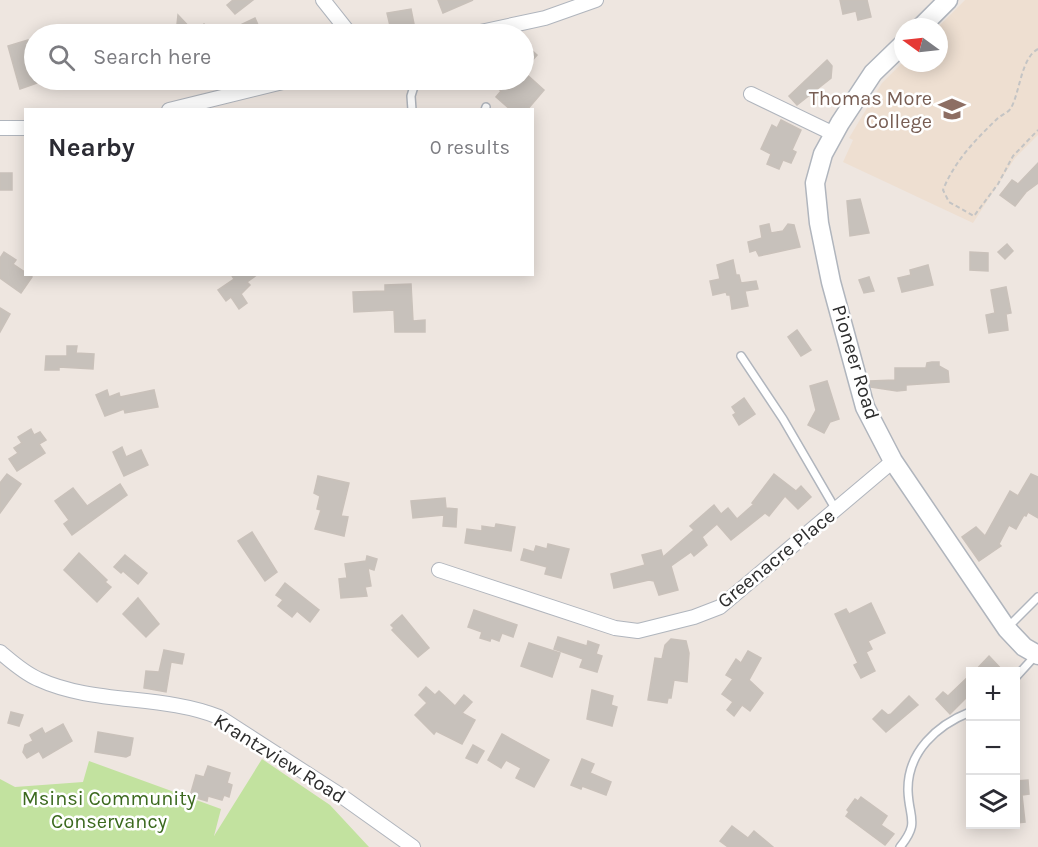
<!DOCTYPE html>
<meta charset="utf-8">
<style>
:root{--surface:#fff;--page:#f2f2f3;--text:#2b2b33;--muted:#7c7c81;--line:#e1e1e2}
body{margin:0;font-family:Karla,sans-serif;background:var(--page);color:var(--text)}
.controls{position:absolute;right:18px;bottom:18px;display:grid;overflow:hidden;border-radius:0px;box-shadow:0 3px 15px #0003}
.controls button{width:54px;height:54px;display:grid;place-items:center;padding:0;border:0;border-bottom:2px solid var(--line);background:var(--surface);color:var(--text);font:30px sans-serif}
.compass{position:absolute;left:894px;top:18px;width:54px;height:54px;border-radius:50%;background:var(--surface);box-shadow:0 3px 15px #0003;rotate:285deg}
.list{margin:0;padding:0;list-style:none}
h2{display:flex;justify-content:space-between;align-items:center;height:78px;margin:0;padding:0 24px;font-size:26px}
h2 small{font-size:20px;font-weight:400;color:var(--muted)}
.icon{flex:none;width:33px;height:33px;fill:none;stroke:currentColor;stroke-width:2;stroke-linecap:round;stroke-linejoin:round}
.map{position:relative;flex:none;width:1038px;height:847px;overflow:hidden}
.search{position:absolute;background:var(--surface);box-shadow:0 3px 15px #0003;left:24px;top:24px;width:510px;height:66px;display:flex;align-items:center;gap:15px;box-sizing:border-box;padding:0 21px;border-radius:33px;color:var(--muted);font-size:22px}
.panel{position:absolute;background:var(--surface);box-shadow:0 3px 15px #0003;left:24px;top:108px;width:510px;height:168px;border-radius:0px}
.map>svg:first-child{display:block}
.education{fill:#eedfd1}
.green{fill:#c2e29f}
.building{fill:#c7c1bb;stroke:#c9c1ba;stroke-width:1.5}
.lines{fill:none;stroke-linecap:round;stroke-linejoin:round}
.lane-casing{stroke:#b0b5bd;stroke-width:10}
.street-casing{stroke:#b0b5bd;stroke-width:16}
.secondary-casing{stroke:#b0b5bd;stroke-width:21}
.path{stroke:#c4c4c4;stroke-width:2;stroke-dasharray:4.5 3;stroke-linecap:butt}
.lane{stroke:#fff;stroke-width:7}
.street{stroke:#fff;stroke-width:14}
.secondary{stroke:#fff;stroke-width:18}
.labels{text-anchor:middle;stroke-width:5;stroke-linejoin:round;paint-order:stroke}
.education-label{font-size:20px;fill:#785e54;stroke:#fff;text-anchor:end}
.street-label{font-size:20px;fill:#2d2d2d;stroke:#fff}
.park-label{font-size:20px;fill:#3b691e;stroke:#fff}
</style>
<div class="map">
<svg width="1038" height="847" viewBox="0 0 1038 847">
<rect width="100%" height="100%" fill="#eee6e0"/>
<polygon class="education" points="965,0 1038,0 1038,135 1015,158 973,223 843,162 853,140 849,138 882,83 903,62 939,63 938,27"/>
<polygon class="green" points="262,759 330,805 369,847 0,847 0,779 15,787 83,782 89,761 221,809 214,836"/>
<g class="building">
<polygon points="233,0 253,0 235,14 227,5"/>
<polygon points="438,0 473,0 443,13"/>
<polygon points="840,0 867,0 871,17 858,20 856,11 843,14"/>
<polygon points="411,9 414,24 391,30 387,13"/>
<polygon points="178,15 194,32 204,24 214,34 176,34"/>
<polygon points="255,18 262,34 239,34 236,27"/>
<polygon points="28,40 30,50 34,48 34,65 32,66 37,83 20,89 8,46"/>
<polygon points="524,43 537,55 524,70"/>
<polygon points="827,60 832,66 831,78 797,105 789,96"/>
<polygon points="524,72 544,90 527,110 511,110 496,97 501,91 487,80 524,80"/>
<polygon points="781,120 801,130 792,150 796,152 791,163 783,160 779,169 767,164 771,154 761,149 772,125 777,128"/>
<polygon points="1038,163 1038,183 1026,192 1015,206 1000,195 1012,180 1018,184"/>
<rect x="0" y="173" width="12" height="17"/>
<polygon points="860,199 869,233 850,236 847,201"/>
<polygon points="769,224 771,233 783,231 788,224 794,225 800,247 759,256 756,250 750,252 748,242 762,238 760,226"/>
<polygon points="1007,244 1013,251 1005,259 998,252"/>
<polygon points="4,252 16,260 13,264 32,277 21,293 0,278 0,258"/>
<polygon points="970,252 988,253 988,271 970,270"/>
<polygon points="733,260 736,275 739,275 741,283 756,281 758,289 745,291 748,306 732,309 730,295 727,295 726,292 713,295 710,281 720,279 717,265"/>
<polygon points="928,265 933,285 902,292 898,278 911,275 910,270"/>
<polygon points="231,274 258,274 247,282 250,285 241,294 247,303 239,309 231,297 226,301 218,290 234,279"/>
<polygon points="869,277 874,291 864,293 859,280"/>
<polygon points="411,284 413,321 425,320 425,332 395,332 394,310 354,312 353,292 385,291 385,285"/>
<polygon points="1006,287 1011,313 1006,314 1008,330 989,333 986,315 995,313 991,290"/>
<polygon points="0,308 10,314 0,332"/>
<polygon points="797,330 811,350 801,356 788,337"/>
<polygon points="67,346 77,346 76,353 94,354 93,369 59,367 59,370 45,370 46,356 67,356"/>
<polygon points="932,362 939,362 939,366 948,371 949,382 906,385 906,390 897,391 871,387 870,381 895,380 895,368 926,368 927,363"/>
<polygon points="827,381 839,419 830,422 824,433 808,425 816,410 810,386"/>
<polygon points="107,390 109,397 119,393 120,397 154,390 158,407 125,413 124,409 105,416 96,395"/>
<polygon points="744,398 755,414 739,425 733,415 736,413 732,407"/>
<polygon points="31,429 34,435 40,432 46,440 39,444 45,453 17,471 9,459 18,453 14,448 22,443 18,437"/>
<polygon points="122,447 126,457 141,450 148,465 124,476 113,452"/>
<polygon points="7,474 21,484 0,513 0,483"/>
<polygon points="774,474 796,491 801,486 811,497 798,509 785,496 769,516 765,513 731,540 717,524 702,537 707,545 694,556 691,552 671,566 678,590 659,595 654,581 649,580 614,588 611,574 645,565 642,555 661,550 663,557 694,530 690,526 714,505 721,514 728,508 737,519 754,504 752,503"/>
<polygon points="1031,474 1038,477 1038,518 1028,512 1026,516 1024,515 1016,529 1009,525 999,544 1001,546 979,561 962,537 976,527 985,536 1010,491 1018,496"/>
<polygon points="318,476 349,483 341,516 348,517 344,536 315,529 321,510 317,509 320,496 314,493"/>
<polygon points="120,484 127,495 72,535 64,524 69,520 55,501 73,488 87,506"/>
<polygon points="445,498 446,508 457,509 456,527 443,526 444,515 413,518 411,501"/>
<polygon points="496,524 515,527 511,551 465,543 467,529 482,531 482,526 495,528"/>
<polygon points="252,532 277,572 265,581 238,541"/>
<polygon points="548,544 569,549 561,578 545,574 547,567 521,560 524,549 534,552 536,546 547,549"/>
<polygon points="79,553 107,580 105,582 111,587 97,602 64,570"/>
<polygon points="125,555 147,573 138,584 123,571 121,573 114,567"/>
<polygon points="367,556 377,559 374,570 368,568 371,586 365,587 367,596 341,598 339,579 347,578 345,564 366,561"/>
<polygon points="285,583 319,610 310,622 297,611 292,617 278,606 283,600 276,595"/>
<polygon points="138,598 159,624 146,637 123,614"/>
<polygon points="871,603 885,633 868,641 872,649 866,652 875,671 861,678 854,665 858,663 835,614 846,609 849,614"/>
<polygon points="474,610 517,625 513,637 502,633 499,641 491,638 490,641 480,638 482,632 468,627"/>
<polygon points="402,615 429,648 418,657 392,630 394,628 391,625"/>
<polygon points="558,637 587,646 588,641 599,645 596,654 602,656 597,672 580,667 583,659 554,649"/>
<polygon points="671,639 686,641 689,653 687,682 674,680 671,698 668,698 667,703 648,700 655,658 662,659 665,645"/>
<polygon points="529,643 560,653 552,677 521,666"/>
<polygon points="164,650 184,654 182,664 171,662 166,692 144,688 146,671 159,672"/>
<polygon points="748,651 761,658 749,680 763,693 750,711 742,705 734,716 727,710 733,702 722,694 733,679 726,675 736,659 741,663"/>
<polygon points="989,656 1004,672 974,672"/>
<polygon points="970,675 970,694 950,714 936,699 943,692 948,696"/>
<polygon points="426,687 435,695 439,691 455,706 464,695 472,702 462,713 475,720 462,744 436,731 434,734 415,715 427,703 419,695"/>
<polygon points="592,690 613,696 611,705 617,707 612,726 587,719"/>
<polygon points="909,696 918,705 886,732 873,719 882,710 888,715 891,714"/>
<polygon points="11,712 23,715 19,726 8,723"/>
<polygon points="63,724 72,741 43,758 39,751 27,758 23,752 25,745 33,741 30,735 42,728 45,734"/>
<polygon points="98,732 133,738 130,755 126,757 95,752"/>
<polygon points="502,734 549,760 534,787 516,778 521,768 506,760 501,768 488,760"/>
<polygon points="473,745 484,751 477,763 466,758"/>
<polygon points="582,759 594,764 590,773 611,782 606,795 582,786 581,789 571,785"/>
<polygon points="208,766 230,773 227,783 232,785 229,797 224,795 222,800 208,796 207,801 190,796 196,775 204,777"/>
<polygon points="1028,780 1029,794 1022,795 1025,822 1016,823 1016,781"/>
<polygon points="861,797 887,816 881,825 894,834 885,845 846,816 849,812 847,810 855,799 858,801"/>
<polygon points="732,826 748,838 754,831 773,847 728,847 720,841"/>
</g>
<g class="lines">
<defs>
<g id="lane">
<polyline points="412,110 411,96 416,80"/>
<polyline points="485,110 486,107"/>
<polyline points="741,356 783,419 836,510"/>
<polyline points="1008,627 1038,597"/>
<polyline points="1016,677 1035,656"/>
<path d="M900 847C920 822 909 819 908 791 907 752 937 725 970 712"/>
</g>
<g id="street">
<polyline points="323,0 350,34"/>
<polyline points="471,34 545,18 596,0"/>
<polyline points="751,94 834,134"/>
<polyline points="169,110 291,80"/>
<polyline points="0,128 26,128"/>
<polyline points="439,570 615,628 638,631 694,617 720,607 893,461"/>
<path d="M0 652C12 662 24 673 38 679 94 705 162 694 219 717L340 795 413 847"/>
</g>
<g id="secondary">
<polyline points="921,27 948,0"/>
<polyline points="903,44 873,73 840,123 823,154 815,183 819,223 831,282 865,407 893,461 1007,629 1024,647 1038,655"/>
</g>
</defs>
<use href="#lane" class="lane-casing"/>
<use href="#street" class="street-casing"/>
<use href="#secondary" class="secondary-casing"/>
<path class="path" d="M1038 49C1021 58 1020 92 1011 108 1008 113 1001 115 997 119 975 140 954 162 943 190L949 202 974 216 998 184 1013 156 1038 130"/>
<use href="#lane" class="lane"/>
<use href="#street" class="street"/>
<use href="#secondary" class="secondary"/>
</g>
<defs>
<symbol id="school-bare" viewBox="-9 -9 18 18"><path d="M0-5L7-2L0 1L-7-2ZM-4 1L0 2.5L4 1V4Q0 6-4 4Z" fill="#8d6e63" stroke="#fff" stroke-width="2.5" paint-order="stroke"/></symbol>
</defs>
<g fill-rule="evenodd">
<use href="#school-bare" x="933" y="90" width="38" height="38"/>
</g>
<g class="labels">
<g class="education-label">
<text x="932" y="105">Thomas More<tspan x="932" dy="23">College</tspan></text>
</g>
<g class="street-label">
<text transform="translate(856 362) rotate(73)" y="7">Pioneer Road</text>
<text transform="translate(776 558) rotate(-39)" y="7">Greenacre Place</text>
<text transform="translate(280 758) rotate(32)" y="7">Krantzview Road</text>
</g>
<g class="park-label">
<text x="109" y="805">Msinsi Community<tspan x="109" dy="23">Conservancy</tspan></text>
</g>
</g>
</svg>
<div class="controls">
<button>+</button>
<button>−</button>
<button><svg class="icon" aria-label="layers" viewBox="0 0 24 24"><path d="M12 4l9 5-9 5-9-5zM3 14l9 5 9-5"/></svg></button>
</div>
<svg class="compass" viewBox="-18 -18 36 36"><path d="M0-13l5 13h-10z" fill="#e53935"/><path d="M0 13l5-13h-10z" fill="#7c7c81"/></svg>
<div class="search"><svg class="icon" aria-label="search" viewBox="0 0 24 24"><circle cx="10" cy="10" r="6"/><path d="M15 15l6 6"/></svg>Search here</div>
<section class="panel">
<h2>Nearby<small>0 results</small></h2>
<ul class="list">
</ul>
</section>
</div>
